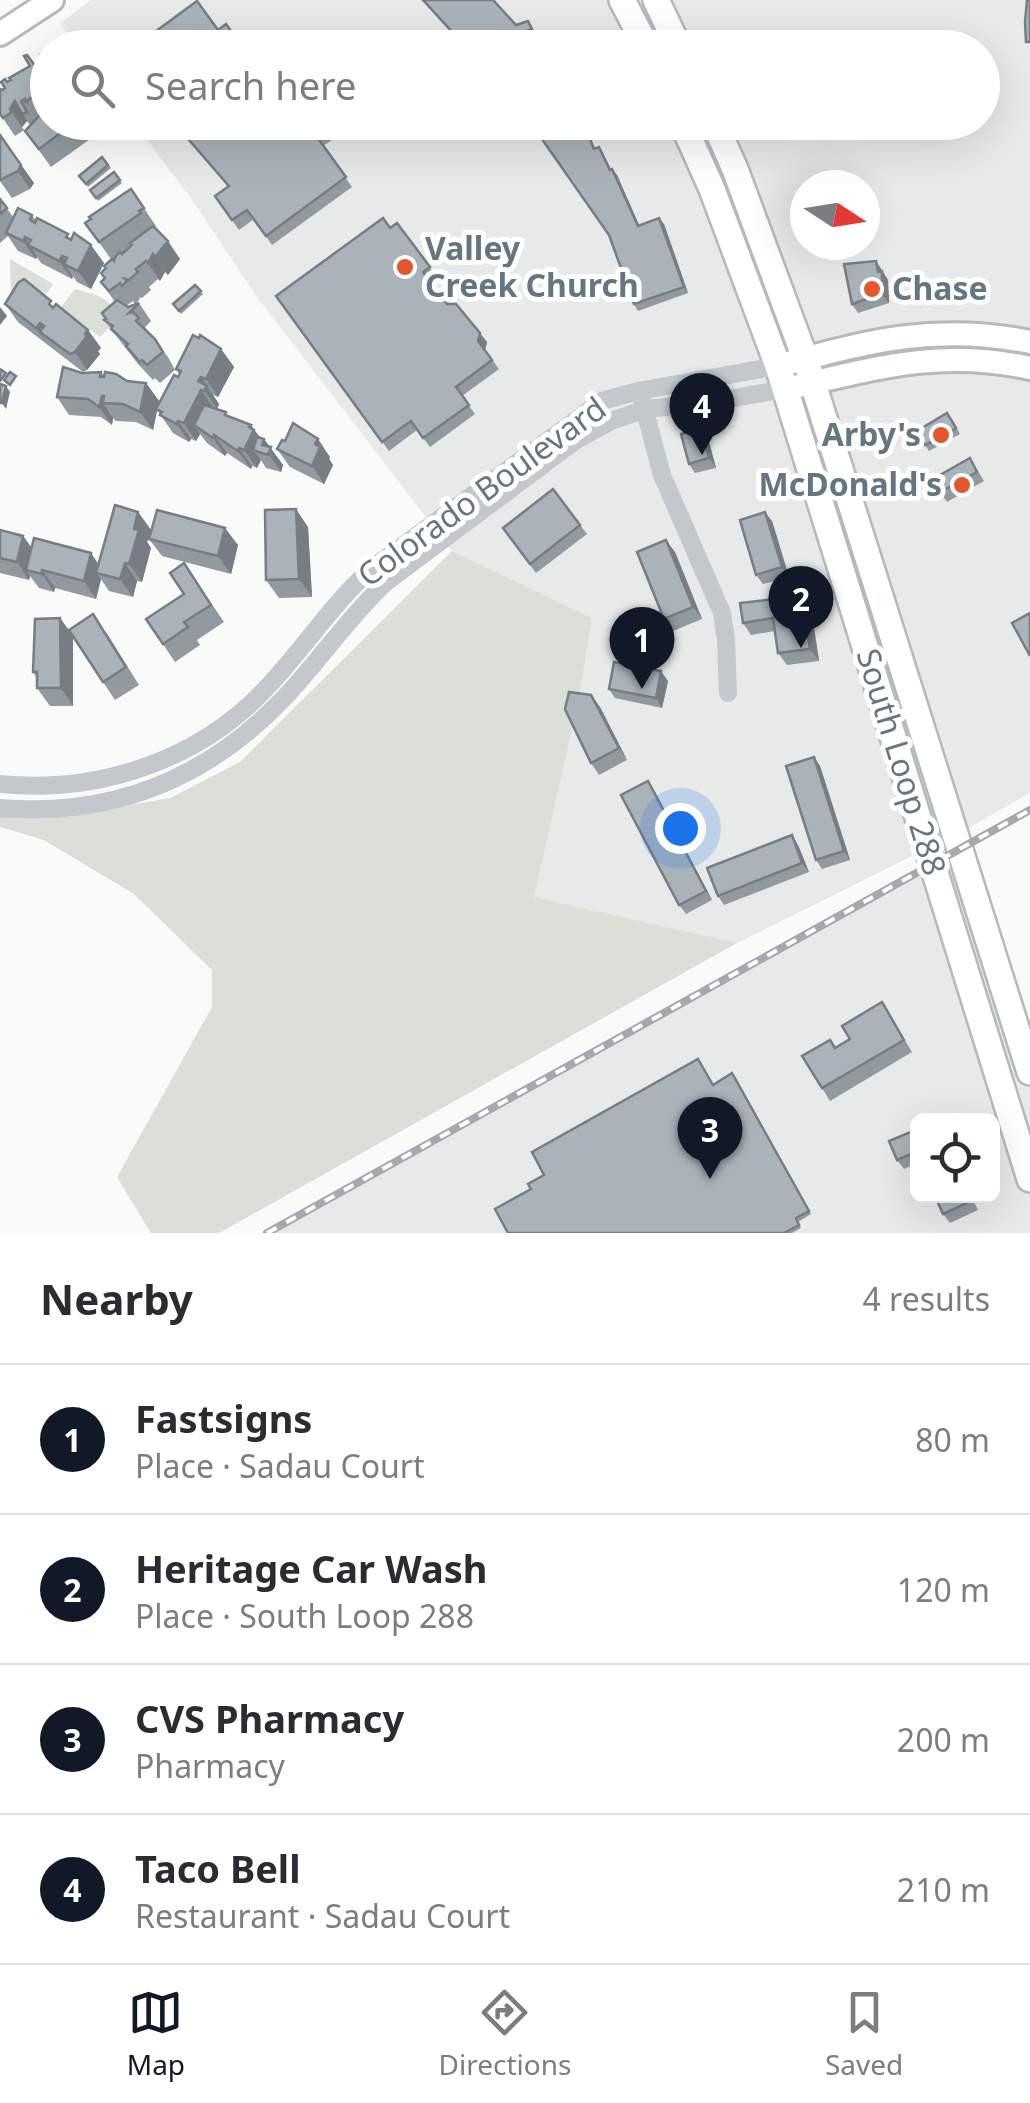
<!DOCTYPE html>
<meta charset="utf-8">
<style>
:root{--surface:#fff;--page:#f2f2f3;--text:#2b2b33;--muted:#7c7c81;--line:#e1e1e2;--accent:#111827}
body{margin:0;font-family:"Noto Sans",sans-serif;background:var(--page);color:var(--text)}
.controls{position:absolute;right:30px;bottom:30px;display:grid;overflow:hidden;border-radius:15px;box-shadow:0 10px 40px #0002}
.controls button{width:90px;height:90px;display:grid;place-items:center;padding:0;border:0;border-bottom:2px solid var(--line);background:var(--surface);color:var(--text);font:50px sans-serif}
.compass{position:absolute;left:790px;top:170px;width:90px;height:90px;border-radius:50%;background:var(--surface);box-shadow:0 10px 40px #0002;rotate:102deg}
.you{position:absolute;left:680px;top:828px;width:35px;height:35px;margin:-25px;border:8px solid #fff;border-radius:50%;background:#1a73e8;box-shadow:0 0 0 15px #1a73e833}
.badge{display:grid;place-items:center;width:65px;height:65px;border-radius:50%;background:var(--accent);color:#fff;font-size:32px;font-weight:700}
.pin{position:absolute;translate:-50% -82px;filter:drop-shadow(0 2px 5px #0008)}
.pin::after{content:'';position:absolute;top:52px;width:35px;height:30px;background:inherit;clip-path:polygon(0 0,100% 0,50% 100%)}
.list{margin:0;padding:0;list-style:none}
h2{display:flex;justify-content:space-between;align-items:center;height:130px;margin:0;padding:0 40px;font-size:42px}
h2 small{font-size:32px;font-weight:400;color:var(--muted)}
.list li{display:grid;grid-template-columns:65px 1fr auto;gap:30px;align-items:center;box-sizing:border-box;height:150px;padding:0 40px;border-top:2px solid var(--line)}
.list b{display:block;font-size:38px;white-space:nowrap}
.list p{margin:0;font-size:32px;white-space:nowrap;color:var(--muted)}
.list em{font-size:32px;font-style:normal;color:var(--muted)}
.icon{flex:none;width:55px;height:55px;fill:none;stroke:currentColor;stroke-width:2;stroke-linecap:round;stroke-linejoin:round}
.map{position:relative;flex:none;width:1030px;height:1233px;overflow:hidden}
.search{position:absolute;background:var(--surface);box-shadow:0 10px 40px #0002;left:30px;right:30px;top:30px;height:110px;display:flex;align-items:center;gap:25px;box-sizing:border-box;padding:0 35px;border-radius:55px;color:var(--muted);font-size:38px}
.sheet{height:730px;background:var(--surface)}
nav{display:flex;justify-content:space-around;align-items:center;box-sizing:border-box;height:140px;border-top:2px solid var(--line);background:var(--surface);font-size:28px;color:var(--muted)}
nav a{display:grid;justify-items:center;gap:5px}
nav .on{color:var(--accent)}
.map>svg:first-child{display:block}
.built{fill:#e8e9e9;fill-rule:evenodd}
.green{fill:#dadfd7}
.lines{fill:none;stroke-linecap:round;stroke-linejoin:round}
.major-casing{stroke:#b5babe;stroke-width:28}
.highway-casing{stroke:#b4b9bd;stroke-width:30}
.minor{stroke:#c3c8cc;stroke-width:18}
.major{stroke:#fff;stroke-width:22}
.highway{stroke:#fff;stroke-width:25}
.rail-casing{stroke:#a2aab0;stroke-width:8}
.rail{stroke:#fff;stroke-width:4;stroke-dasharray:11;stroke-linecap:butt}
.wall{fill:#929a9f}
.shaded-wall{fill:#777d82}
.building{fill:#aab3b9;stroke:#777d82;stroke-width:2.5}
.poi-dot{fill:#e4572e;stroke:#fff;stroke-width:4}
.labels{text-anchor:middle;stroke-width:10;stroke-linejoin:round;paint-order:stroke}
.poi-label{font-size:32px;font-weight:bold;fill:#657683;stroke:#fff;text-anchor:start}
.street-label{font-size:32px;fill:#657683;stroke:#fff}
</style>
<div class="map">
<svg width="1030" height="1233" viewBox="0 0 1030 1233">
<rect width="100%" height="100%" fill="#fafaf8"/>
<g class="built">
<path d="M91 0H1030V793L965 830 737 943 534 897 578 704 592 618 452 551 257 297 193 201 134 123 982 122V48H78L60 23ZM805 185H865V245H805Z"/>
<path d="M959 849 1030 1041V1233H267ZM918 1120H992V1196H918Z"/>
</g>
<g class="green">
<polygon points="10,259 53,284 46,294 33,290 11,296"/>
<path d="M75 289C98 296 110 295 117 320L100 337 61 307Z"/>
<polygon points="452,551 592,618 578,704 534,897 737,943 219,1233 151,1233 117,1177 212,1007 212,970 134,894 44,840 0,827 0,816 69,816 170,798 240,762"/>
</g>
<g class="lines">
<defs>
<g id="major">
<polyline points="0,34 52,0"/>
<path d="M778 366C868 341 936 323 1030 342"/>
<path d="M785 389C873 369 938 348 1030 368"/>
</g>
<g id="highway">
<polyline points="622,0 647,48"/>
<polyline points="656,0 679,48"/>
<polyline points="682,122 712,189 778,366 1030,1179"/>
<polyline points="714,122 735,169 805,358 1030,1072"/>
</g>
</defs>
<use href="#major" class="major-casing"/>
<use href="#highway" class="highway-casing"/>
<g class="minor">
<polyline points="642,400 662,475 722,613 726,639 728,693"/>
<path d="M0 784C101 794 203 759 271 683 306 645 334 602 372 568L602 401 638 391 778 366"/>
<path d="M0 808C112 817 206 780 284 698 319 661 348 618 385 583L576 440 611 421 646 409 706 403 785 389"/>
</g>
<use href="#major" class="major"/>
<use href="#highway" class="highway"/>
<defs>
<polyline id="rail" points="267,1233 1030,810"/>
</defs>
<use href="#rail" class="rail-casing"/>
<use href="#rail" class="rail"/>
</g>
<g class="wall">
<polygon points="422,0 493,0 516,25 528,21 536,36 506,48 465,48"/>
<polygon points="48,50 48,122 89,122 95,131 93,137 51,167 25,131 30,125 27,121 22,127 24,130 15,136 0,114 3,90 7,82 41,63"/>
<polygon points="177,122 320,122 332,140 323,146 352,187 272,245 254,219 239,230 215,196 228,187 196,149"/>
<polygon points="0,135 34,183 30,189 12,198 0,181"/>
<polygon points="599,147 611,169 617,175 639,225 664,224 688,293 638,311 634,304 596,148"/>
<polygon points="102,157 111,168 88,187 79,176"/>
<polygon points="114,172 122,183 98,201 90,190"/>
<polygon points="131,189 156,226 154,227 180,259 168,275 165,272 160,281 158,279 149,287 151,290 142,298 139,297 140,299 135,304 133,301 126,306 128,307 139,303 151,321 145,327 168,357 175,370 160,383 155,378 153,380 138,364 104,320 115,302 101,282 104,279 114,261 115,257 111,259 85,223"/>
<polygon points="0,199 13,217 32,215 36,221 71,238 104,263 91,289 77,282 73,276 72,279 41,263 37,257 36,259 18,251 8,236 0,243"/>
<polygon points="397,223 436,276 430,281 447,304 487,342 485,350 499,369 462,396 475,414 430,447 417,430 389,451 276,296"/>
<polygon points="876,261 888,280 889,303 858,313 852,304"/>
<polygon points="195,285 203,294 181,314 173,304"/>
<polygon points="5,304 55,306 88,330 101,348 98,351 100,354 87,370 83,372 18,322"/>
<polygon points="221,349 234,367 218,397 213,395 219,404 217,409 264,439 283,465 281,472 266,468 261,460 257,468 252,466 251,469 227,453 225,456 207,443 200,434 196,441 191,439 189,442 173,433 157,410 153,430 136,422 116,421 113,418 112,425 101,417 69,415 57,397 82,373 101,372 104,376 127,381 146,383 159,401 158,406 179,374 176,369"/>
<polygon points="952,419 960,434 929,451 925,445"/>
<polygon points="702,429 708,438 716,468 695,473 689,464"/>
<polygon points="277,449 330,457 329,459 333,465 324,484 290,467"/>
<polygon points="970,458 984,481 947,502 940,492"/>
<polygon points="553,489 587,534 536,573 503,528"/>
<polygon points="138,512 151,530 147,542 151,548 142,582 137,581 133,597 109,591 101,579 96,599 55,588 54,592 39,588 30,576 29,580 0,573 0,530 23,536 32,548 99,564"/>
<polygon points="772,521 789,577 763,584 756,575"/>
<polygon points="308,527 312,597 279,598 266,580"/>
<polygon points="149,539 238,545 231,574 162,556"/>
<polygon points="675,552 702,619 673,631 664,619"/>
<polygon points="184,563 224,622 197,640 200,645 175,662 146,619 184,594"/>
<polygon points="811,608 819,661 787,665 778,653 775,631 751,635 743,623"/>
<polygon points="60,618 73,636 73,706 50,706 37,688 37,678 33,672"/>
<polygon points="106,632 139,685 115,700 103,682"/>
<polygon points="668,681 662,708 615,698 609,689"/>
<polygon points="600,707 627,760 599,775 591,763"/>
<polygon points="814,757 820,766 850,860 822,869 816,860"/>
<polygon points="654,790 712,900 686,914 679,905"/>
<polygon points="798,845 809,872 724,905 718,896"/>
<polygon points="882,1002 912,1052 830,1101 822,1088 835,1048 850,1039"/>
<polygon points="732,1073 811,1214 798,1222 801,1228 792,1233 508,1233 713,1084"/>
<polygon points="918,1129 918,1163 904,1169 897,1160"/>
<polygon points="971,1196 978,1210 950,1223 943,1214"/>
</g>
<g class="shaded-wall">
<polygon points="15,101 27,121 22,127 24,130 10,109"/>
<polygon points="83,122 89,122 95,131 93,137"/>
<polygon points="21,165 34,183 30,189 18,171"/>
<polygon points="612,169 617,175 642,232 638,226"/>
<polygon points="659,218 664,224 688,293 684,287"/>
<polygon points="25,237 37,257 36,259 23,241"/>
<polygon points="168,241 180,259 168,275 155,257"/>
<polygon points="91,245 104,263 91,289 78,271"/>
<polygon points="153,254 165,272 160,281 148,263"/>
<polygon points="62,256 69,266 64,264 73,276 72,279 59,261"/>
<polygon points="876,261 888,280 889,303 882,294"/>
<polygon points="0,307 7,316 0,325"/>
<polygon points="40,323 52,340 40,332 49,346 36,328"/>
<polygon points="88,330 101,348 98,351 100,354 87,370 75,352"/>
<polygon points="480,333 487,342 485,350 478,341"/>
<polygon points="221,349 234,367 218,397 206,379"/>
<polygon points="201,377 219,404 217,409 198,381"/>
<polygon points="146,383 159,401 153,430 140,412"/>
<polygon points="6,386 10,392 6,409 2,403"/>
<polygon points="201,390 214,408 194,425 200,434 196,441 184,423"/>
<polygon points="102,396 107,403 103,403 113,418 112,425 99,407"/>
<polygon points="178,421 191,439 189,442 177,424"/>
<polygon points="251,425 263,442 264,439 283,465 281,472 266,450 253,450 261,460 257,468 244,450"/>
<polygon points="702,429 708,438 716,468 709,458"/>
<polygon points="214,435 227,453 225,456 213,438"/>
<polygon points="318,439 330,457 329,459 333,465 324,484 312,466 315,444"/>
<polygon points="239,448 252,466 251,469 238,451"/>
<polygon points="296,509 308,527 312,597 299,579"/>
<polygon points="138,512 151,530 147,542 151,548 142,582 129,564 134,529"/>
<polygon points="765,512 772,521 789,577 782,567"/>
<polygon points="225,528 238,545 231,574 218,556"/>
<polygon points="23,536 36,554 26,570 30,576 29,580 17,562"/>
<polygon points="666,540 675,552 702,619 693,607"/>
<polygon points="91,553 103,571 96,573 101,579 96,599 84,581"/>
<polygon points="125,563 137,581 133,597 120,579"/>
<polygon points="42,570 55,588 54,592 42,574"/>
<polygon points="802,596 811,608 819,661 810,649"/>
<polygon points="60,618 73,636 73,706 61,688"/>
<polygon points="661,671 668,681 662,708 656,698"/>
<polygon points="591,695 600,707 627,760 619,748"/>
<polygon points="814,757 820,766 850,860 844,851"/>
<polygon points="648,781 654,790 712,900 706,891"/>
<polygon points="792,835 798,845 809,872 802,863"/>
</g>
<g class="building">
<polygon points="423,0 493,0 516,25 528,21 532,29 485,48 467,48"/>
<polygon points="1027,0 1030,0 1030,42 1026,42 1025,22"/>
<polygon points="197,1 218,30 226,24 243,48 133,48"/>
<polygon points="779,40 782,48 764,48"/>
<polygon points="48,50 48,80 46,80 48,84 48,92 43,87 26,102 25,99 21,101 27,112 22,114 15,101 10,109 12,112 3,118 0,114 0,89 3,90 5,88 1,82 5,79 7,82 11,80 9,78 30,66 24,56 27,55 36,67 41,63 40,55"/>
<polygon points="48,110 48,122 75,122 39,149 25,131 41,114 43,116"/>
<polygon points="177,122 320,122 326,130 317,137 346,177 266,236 247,210 232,220 215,196 229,186 189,140"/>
<polygon points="530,122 583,122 594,149 599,147 610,170 612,169 638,226 659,218 684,287 634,304 609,235"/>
<polygon points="0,135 21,165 18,171 0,180"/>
<polygon points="102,157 108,165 86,184 79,176"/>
<polygon points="114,172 120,180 96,198 90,190"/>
<polygon points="131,189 144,208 139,211 141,213 99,242 85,223 91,219 89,217"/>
<polygon points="0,199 7,208 0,214"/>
<polygon points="18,208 32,215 30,220 35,223 37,218 68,234 66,237 71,240 74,233 91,245 78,271 64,264 67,258 62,256 59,261 28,245 31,240 25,237 23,241 6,233"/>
<polygon points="383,218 390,228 397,223 430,267 423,272 447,304 456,304 480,333 478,341 492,360 456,387 469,405 423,438 411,421 382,442 276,296"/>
<polygon points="153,226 168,241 155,257 153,254 148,263 146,261 136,269 138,272 129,280 125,279 127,281 122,286 120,283 109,291 101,282 105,278 101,273 106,268 104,266 112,259 114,261 115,257 120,252 122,254 132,245 130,243"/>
<polygon points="876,261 878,272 882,271 882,294 852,304 844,264"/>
<polygon points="24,279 51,301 49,304 53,308 56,304 88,330 85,334 87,336 75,352 70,354 40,332 44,326 40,323 36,328 5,304 18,283"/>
<polygon points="195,285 201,291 179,311 173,304"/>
<polygon points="117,300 128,307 139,303 129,313 133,312 139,318 136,321 155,339 163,352 147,365 142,360 140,362 126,346 128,344 111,329 113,326 104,320 106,319 102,313"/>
<polygon points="193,335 199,338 200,335 221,349 206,379 201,377 198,381 207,386 204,391 201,390 184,423 178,421 177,424 160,415 162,412 156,409 174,375 178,377 181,371 176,369"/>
<polygon points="63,367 82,373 101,372 100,377 104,377 105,372 116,374 127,381 146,383 140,412 123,404 103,403 104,396 102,396 99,407 88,399 57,397"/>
<polygon points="0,369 6,373 0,381"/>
<polygon points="10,372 16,376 10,385 4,380"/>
<polygon points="0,384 6,386 2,403 0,403"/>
<polygon points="204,405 226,412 225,415 251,425 249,427 254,430 244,450 239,448 238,451 214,435 213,438 194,425"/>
<polygon points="947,413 956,428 925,445 917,431"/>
<polygon points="293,423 318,439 315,444 320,447 312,466 277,449 282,440 285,441"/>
<polygon points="702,429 709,458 689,464 681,434"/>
<polygon points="257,437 264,439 262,445 271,447 268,455 253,450"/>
<polygon points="970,458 977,472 940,492 933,479"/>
<polygon points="553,489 580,525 530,564 503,528"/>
<polygon points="115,505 138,512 134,529 139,530 129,564 125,563 120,579 96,573"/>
<polygon points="296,509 299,579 266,580 265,510"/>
<polygon points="157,510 225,528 218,556 149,539"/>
<polygon points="765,512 782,567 756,575 740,520"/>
<polygon points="0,530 23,536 17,562 0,558"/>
<polygon points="34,538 91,553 84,581 42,570 42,574 26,570"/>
<polygon points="666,540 693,607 664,619 637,552"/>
<polygon points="184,563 211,605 184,622 188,627 163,644 146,619 184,594 170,573"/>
<polygon points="802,596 810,649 778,653 773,618 743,623 740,603"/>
<polygon points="1030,613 1030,656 1012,623"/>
<polygon points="93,614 126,667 103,682 69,630"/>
<polygon points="60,618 61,688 37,688 37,672 33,672 35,619"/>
<polygon points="614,662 661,671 656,698 609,689"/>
<polygon points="569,692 591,695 619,748 591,763 565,709"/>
<polygon points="814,757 844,851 816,860 786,766"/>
<polygon points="648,781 706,891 679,905 621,795"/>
<polygon points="792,835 802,863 718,896 707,868"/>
<polygon points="882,1002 904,1040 822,1088 802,1056 830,1040 835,1048 850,1039 842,1026"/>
<polygon points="698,1059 713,1085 732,1073 809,1211 796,1218 799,1225 784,1233 508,1233 495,1209 531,1189 528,1184 544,1175 532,1152"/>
<polygon points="918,1129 918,1151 897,1160 889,1141"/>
<polygon points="935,1196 969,1196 971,1201 943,1214"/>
</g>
<g class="poi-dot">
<circle cx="405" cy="267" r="10"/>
<circle cx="872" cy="289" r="10"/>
<circle cx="941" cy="435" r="10"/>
<circle cx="962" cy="485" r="10"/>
</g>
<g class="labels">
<g class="poi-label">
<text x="425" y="260">Valley<tspan x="425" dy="37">Creek Church</tspan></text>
<text x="892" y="300">Chase</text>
<text x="921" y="446" text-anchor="end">Arby's</text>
<text x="942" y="496" text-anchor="end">McDonald's</text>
</g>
<g class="street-label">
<text transform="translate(482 492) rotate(-36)" y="11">Colorado Boulevard</text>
<text transform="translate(901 762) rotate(73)" y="11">South Loop 288</text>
</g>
</g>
</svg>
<div class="controls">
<button><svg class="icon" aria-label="locate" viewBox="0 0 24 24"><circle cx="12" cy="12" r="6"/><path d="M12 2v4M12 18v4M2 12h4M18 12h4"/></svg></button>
</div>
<svg class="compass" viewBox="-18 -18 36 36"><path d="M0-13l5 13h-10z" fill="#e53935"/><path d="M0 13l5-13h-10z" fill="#7c7c81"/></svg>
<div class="you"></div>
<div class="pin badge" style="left:642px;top:689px">1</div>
<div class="pin badge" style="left:801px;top:648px">2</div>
<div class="pin badge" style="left:710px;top:1179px">3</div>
<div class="pin badge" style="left:702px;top:455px">4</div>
<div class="search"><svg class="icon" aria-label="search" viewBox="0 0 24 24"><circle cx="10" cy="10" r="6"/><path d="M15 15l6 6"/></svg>Search here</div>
</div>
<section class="sheet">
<h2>Nearby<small>4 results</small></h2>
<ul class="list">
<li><span class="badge">1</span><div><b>Fastsigns</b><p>Place · Sadau Court</p></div><em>80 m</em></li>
<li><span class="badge">2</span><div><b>Heritage Car Wash</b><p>Place · South Loop 288</p></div><em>120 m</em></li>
<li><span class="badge">3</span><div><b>CVS Pharmacy</b><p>Pharmacy</p></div><em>200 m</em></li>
<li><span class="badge">4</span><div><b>Taco Bell</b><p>Restaurant · Sadau Court</p></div><em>210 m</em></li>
</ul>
</section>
<nav>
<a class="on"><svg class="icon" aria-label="map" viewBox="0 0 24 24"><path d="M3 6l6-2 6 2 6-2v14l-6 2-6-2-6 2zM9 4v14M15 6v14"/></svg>Map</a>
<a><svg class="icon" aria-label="directions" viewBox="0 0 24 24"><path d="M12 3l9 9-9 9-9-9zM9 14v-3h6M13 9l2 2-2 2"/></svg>Directions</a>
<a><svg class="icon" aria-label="saved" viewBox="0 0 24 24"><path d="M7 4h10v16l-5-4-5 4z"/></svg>Saved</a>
</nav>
